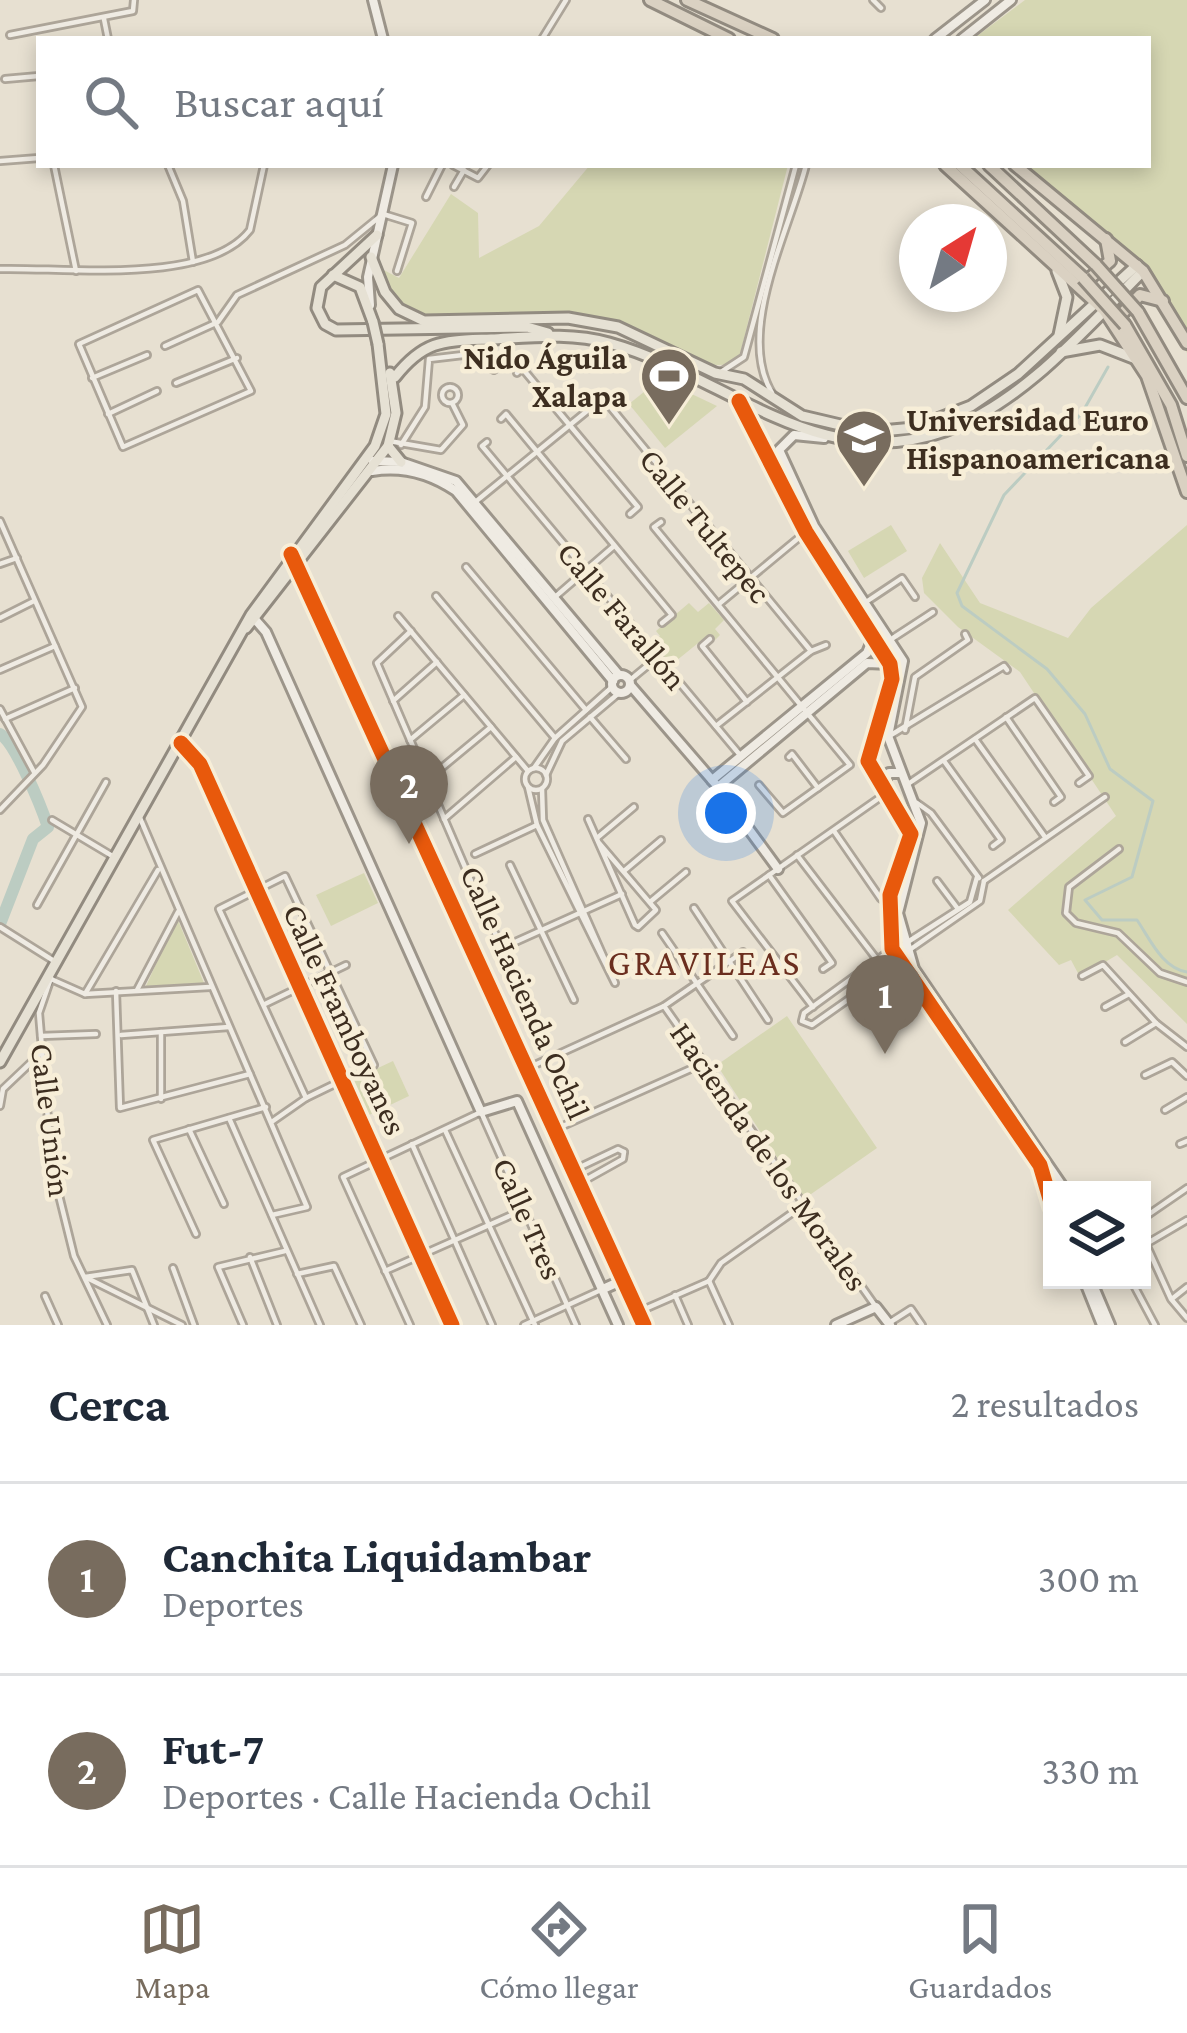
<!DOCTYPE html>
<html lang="es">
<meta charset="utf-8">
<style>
:root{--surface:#fff;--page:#f2f2f3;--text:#1f2937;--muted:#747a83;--line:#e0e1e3;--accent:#786c5e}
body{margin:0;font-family:"Crimson Pro",serif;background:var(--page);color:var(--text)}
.controls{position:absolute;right:36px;bottom:36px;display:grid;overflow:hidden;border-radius:0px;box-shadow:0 6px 18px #0003}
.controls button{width:108px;height:108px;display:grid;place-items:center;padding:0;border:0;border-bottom:3px solid var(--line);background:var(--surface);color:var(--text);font:60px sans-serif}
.compass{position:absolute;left:899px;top:204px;width:108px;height:108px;border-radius:50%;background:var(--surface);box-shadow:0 6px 18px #0003;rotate:37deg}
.you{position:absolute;left:726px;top:813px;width:42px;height:42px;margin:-30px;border:9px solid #fff;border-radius:50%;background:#1a73e8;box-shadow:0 0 0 18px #1a73e833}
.badge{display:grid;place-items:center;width:78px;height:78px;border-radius:50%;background:var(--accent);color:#fff;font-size:39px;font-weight:700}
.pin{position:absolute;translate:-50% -99px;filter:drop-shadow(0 3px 6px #0008)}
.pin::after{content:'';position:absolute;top:63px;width:42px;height:36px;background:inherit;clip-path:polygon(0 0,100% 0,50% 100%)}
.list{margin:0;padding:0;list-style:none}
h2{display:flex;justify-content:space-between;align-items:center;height:156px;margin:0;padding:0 48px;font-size:51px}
h2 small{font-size:39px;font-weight:400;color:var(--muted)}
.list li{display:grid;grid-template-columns:78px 1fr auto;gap:36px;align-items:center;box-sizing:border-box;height:192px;padding:0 48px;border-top:3px solid var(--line)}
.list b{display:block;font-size:45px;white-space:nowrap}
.list p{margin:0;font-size:39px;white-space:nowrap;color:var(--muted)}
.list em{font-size:39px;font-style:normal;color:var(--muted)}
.icon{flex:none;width:66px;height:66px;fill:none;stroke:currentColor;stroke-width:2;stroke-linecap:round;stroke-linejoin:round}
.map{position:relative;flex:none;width:1187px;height:1325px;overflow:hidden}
.search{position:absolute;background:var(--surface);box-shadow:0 6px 18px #0003;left:36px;right:36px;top:36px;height:132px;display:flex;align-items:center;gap:30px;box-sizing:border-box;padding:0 42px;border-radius:0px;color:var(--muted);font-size:45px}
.sheet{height:540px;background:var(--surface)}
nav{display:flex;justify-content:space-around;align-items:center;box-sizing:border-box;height:168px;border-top:3px solid var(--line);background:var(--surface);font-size:33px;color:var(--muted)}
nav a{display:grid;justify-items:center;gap:6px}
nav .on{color:var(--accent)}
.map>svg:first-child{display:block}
.green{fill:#d6d7b3}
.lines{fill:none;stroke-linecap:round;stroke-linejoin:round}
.stream{stroke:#bcccc2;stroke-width:3}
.river{stroke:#bcccc2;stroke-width:12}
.street-casing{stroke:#ada599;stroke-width:10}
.secondary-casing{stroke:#9c958a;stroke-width:14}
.primary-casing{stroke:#928b80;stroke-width:15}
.highway-casing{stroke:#928b80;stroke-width:16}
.street{stroke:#efebe3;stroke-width:4.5}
.secondary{stroke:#efebe3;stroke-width:8}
.primary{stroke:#e6e1d4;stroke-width:9}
.highway{stroke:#dad1c2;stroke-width:10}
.primary-bridge-casing{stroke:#928b80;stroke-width:15;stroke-linecap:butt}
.highway-bridge-casing{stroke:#928b80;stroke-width:16;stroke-linecap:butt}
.primary-bridge{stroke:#e6e1d4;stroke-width:9}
.highway-bridge{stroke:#dad1c2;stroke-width:10}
.cycleway-casing{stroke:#f7eed8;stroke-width:22}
.cycleway{stroke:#e8590c;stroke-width:15}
.labels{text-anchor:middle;stroke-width:9;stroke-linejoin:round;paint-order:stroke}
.poi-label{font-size:33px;font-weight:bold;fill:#3d2e20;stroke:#f7eed8;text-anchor:end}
.street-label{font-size:33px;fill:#3d2e20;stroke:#f7eed8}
.neighbourhood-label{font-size:36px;letter-spacing:3px;fill:#6b2e1e;stroke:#f7eed8}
</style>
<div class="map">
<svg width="1187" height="1325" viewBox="0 0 1187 1325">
<rect width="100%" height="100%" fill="#e7e0d1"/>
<g class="green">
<path d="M1025 0H1187V353C1150 265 1087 223 1015 165H1148V39H973Z"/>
<path d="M590 165H788L738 362C688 378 637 326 588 320 541 314 438 333 402 307 389 298 384 281 378 267L399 278 451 194 478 213 479 258 539 226Z"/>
<polygon points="660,379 717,406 665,448 629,404"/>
<polygon points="891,525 907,551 864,578 848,551"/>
<polygon points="1187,525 1187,1024 1117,955 1080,977 1071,960 1059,965 1008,910 1116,816 1020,672 958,627 924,593 922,578 940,543 980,603 1068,638 1091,608"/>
<polygon points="689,603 698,612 709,603 724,620 715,629 720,635 715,640 708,635 671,665 651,643 660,636 656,631"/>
<polygon points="364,873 378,903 331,926 316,895"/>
<polygon points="177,918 204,983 146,986"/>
<polygon points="787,1016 877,1148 804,1199 717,1065"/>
<polygon points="393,1061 409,1096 365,1117 348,1082"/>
</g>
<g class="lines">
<path class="stream" d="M1108 367 1082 413 1004 495 957 593 962 606 1047 669 1085 714 1110 769 1153 801 1132 877 1085 900 1102 920H1137C1150 939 1162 968 1187 972"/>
<path class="river" d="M0 734C15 742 41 806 48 827L33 839 0 924"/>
<defs>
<g id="street">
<polyline points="873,0 881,8"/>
<polyline points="104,19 108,39"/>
<polyline points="10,35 133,11 134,0"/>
<polyline points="542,39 566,0"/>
<polyline points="5,79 39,76"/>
<polyline points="0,161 39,158"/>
<polyline points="54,165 76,271"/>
<polyline points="168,165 183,201 193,262"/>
<polyline points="453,165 478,178 488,165"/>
<polyline points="454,187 464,170"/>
<polyline points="426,197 442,165"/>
<path d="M0 269C64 267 207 286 250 230L264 165"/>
<polygon points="198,290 251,391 123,447 79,344"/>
<polyline points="165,346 218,322 237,295 345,245 383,214 412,223 397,271"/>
<polyline points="721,372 744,357 796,165"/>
<polyline points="517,373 522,368 638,507 630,514"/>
<polyline points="92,378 147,355"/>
<polyline points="176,383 237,358"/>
<circle cx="450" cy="395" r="8"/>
<path d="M772 393C735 332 790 229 806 165"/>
<polyline points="108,414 157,391"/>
<polyline points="501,419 506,414 672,615 662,623"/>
<polyline points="389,441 441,450 463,425 452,403"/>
<polyline points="487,442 482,446 740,755"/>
<polyline points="401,445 425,407 429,359 463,355 494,370"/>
<polyline points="474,503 603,398 811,651"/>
<polyline points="0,521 82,707 43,765 0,810"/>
<polyline points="661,522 654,527 850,765 783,813 759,785"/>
<polyline points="298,563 623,1279"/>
<polyline points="0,564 17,558"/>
<polyline points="466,567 586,710"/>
<polyline points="436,596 555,738"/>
<polyline points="555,597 614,546"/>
<polyline points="866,602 902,578 915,597"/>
<polyline points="719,604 807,531"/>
<polyline points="398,616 528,771"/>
<polyline points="0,618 34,601"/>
<polyline points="411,631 377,663 471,881"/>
<polyline points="893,638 933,612"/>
<polyline points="710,639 702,646 747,702"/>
<polyline points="0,670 55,646"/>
<polyline points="630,680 658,657"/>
<polyline points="393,701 437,662"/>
<polyline points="0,709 34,772"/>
<polyline points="590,717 626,759"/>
<polyline points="1006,717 1061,797 1054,802"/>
<polyline points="5,719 75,688"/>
<polyline points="716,726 811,651 826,645"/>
<polyline points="905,730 915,677 968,640 965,634"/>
<polyline points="891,735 1004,666 1007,670"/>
<polyline points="975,739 1045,837"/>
<polyline points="410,740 464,695"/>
<polyline points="789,757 792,754 818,788"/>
<polyline points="944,761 1001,840 993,846"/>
<circle cx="536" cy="779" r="11"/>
<polyline points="534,768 555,738 612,687"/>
<polyline points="546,775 562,741 619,693"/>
<polyline points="427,780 491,727"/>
<polyline points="908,784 1035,698 1089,776 1079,783"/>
<polyline points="528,787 537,825 615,983 543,820 542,789"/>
<polyline points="917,803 931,813 979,878"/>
<polyline points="140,818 307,1207 272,1215"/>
<polyline points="444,819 516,757"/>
<polyline points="588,819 635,925 638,927 656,910 599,843"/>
<polyline points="52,820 114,857"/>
<polyline points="834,831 881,899"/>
<polyline points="597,838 634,807"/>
<polyline points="1119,849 1069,887 1066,913 1076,923 1118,933 1160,973 1187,982"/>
<polyline points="475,854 537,825"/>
<polyline points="797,855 878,961 899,962"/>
<polyline points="510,865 574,1000"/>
<polyline points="624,871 661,840"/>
<polyline points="769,875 832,963 823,969"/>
<polygon points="285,876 374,1065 306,1098 219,909"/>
<polyline points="937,881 958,909"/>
<polyline points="984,881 1105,797"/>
<polyline points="650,902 686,872"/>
<polyline points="37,905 106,782"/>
<polyline points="694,908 768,1020"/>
<polyline points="0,927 54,961"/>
<polyline points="495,933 533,1018"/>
<polyline points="662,933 733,1036"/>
<polyline points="903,945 970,902 977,877"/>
<polyline points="502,948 622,894"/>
<polyline points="892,949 804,1013 802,1021 812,1025 900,963"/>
<polyline points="908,951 980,901 984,881"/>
<polyline points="1082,976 1103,965 1156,1023 1187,1047"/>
<polyline points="51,978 39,1013 52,1167 74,1256 107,1325"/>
<polyline points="51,979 85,994 210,987"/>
<polyline points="137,990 178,912"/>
<polyline points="116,991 120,1108 250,1074"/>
<polyline points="85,994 158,870"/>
<polyline points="265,1004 346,965"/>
<polyline points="664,1006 876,1307"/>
<polyline points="813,1007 732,901 885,794"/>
<polyline points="1105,1007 1129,994"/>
<polyline points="161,1032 161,1099"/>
<polyline points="121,1035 229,1027"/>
<polyline points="41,1036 96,1034"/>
<polyline points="1125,1042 1156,1023"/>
<polyline points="528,1068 664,1006 743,952"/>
<polyline points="1145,1075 1172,1062 1187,1076"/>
<polyline points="0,1106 3,1089 43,1051"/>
<polyline points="1165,1110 1187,1097"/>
<polyline points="229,1118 320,1325"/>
<polyline points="273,1121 306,1098"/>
<polyline points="189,1129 224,1204"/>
<polyline points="556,1129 704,1063"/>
<polyline points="445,1130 535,1325"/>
<polyline points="412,1144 492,1325"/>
<polyline points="1180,1144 1187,1141"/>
<polyline points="576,1169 618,1149 624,1152"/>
<polyline points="580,1183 623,1159 624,1152"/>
<polyline points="1142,1219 1187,1188"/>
<polyline points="1187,1220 1146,1244 1171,1299 1187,1318"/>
<polyline points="196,1234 153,1140 266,1107"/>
<polyline points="250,1257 277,1325"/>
<polyline points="173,1268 194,1325"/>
<polyline points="385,1271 523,1210"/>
<polyline points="297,1274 334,1266 361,1325"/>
<polyline points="85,1277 182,1325"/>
<polyline points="85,1277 132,1270 154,1325"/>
<polyline points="1131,1280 1155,1325"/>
<polyline points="709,1281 721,1263 802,1206"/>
<polyline points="709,1281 729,1325"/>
<polyline points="675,1295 688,1325"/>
<polyline points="45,1296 58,1325"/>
<polyline points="1173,1298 1187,1287"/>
<polyline points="638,1312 709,1281"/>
<polyline points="889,1323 911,1309 922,1325"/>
<polyline points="243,1325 218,1267 285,1251"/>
<polyline points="410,1325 343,1177 481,1112 576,1325"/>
<polyline points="524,1325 603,1289"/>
</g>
<g id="secondary">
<polyline points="373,0 383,39"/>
<polyline points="935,39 985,0"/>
<polyline points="962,39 1011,0"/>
<polyline points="370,305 368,277 393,165"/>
<polyline points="739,401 806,532 890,664 892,679 868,761 911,834 890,895 892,949 1040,1165 1052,1206"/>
<polyline points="824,438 794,435 779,450 814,526 903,661 888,736 921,823 898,913 914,969 1065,1190"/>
<polyline points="373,461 401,462 456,481 619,675"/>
<path d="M372 471C402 466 431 474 456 491L613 681"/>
<polyline points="252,616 266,632 481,1112 517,1101 618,1325"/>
<circle cx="621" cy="684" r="9"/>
<polyline points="631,686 718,787 778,869"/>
<polyline points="181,743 200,764 452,1325"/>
<polyline points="712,780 867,653 873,638"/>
<polyline points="718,787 867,663 890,664"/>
<polyline points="881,788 889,773 900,773"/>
<polyline points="1084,1280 1102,1325"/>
<polyline points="1091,1280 1110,1325"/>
<polyline points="603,1289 623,1280 644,1325"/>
<polyline points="836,1325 876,1307 890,1325"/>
</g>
<g id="primary">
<polyline points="377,235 321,287 317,308 325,324 336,330 527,327 548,333"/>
<polyline points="371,257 385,292 399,309 424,321 568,318 618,327 715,373 744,379 802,416 870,432 914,428 971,406 1018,374 1137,265"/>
<polyline points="1057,271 1067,297 1059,335"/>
<polyline points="333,275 360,287 373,322"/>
<polyline points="1061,352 1100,345 1136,359"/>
<path d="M395 377C425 339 444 341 491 339 530 337 571 332 609 343 725 375 818 476 945 431 1023 403 1086 328 1143 271"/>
<polyline points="388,446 401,462"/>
<polyline points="246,628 388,446 396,413 390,373"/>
<polyline points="0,1062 251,615 375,446 386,414 378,344"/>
</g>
<g id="highway">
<polyline points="650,0 729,39"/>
<polyline points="687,0 773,39"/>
<polyline points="945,165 1104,310 1147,376 1187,492"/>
<polyline points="960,165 1083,278"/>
<polyline points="989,165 1096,265"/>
<polyline points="1015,165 1143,271 1187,343"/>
<polyline points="1083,284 1110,261 1106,239"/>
<polyline points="1138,312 1187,398"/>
<polyline points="1113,323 1140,295 1163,301"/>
<polyline points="1125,325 1171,405 1187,456"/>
</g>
</defs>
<use href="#street" class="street-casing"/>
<use href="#secondary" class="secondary-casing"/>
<use href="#primary" class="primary-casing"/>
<use href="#highway" class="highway-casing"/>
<use href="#street" class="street"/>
<use href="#secondary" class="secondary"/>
<use href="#primary" class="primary"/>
<use href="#highway" class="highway"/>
<defs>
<polyline id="primary-bridge" points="373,322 378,344"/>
<g id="highway-bridge">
<polyline points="1096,265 1138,312"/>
<polyline points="1083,278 1125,325"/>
</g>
</defs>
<use href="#primary-bridge" class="primary-bridge-casing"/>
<use href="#highway-bridge" class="highway-bridge-casing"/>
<use href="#primary-bridge" class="primary-bridge"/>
<use href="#highway-bridge" class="highway-bridge"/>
<defs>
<g id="cycleway">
<polyline points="739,401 806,532 890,664 892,679 868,761 911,834 890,895 892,949 1040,1165 1052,1206"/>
<polyline points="291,554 644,1325"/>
<polyline points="181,743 200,764 452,1325"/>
</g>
</defs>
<use href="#cycleway" class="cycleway-casing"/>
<use href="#cycleway" class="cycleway"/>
</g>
<defs>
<symbol id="stadium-pin" viewBox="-11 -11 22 30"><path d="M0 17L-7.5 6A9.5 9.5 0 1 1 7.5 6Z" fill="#786c5e" stroke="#f7eed8"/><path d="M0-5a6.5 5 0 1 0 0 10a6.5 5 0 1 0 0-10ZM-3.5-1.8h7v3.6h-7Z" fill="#fff"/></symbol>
<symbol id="university-pin" viewBox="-11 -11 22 30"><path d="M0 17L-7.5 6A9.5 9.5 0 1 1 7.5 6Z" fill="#786c5e" stroke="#f7eed8"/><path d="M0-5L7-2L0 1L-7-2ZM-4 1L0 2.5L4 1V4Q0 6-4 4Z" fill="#fff"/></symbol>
</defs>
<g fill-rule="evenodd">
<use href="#stadium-pin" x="636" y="343" width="66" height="90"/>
<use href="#university-pin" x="831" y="405" width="66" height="90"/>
</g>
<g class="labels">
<g class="poi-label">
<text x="627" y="369">Nido Águila<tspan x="627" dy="38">Xalapa</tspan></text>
<text x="906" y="431" text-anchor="start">Universidad Euro<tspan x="906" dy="38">Hispanoamericana</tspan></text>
</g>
<g class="street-label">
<text transform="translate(706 525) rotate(51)" y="12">Calle Tultepec</text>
<text transform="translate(623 615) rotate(50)" y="12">Calle Farallón</text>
<text transform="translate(526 992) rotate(66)" y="12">Calle Hacienda Ochil</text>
<text transform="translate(346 1019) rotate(65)" y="12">Calle Framboyanes</text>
<text transform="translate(52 1120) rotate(83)" y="12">Calle Unión</text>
<text transform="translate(770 1156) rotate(55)" y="12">Hacienda de los Morales</text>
<text transform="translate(529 1218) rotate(66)" y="12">Calle Tres</text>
</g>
<g class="neighbourhood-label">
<text x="705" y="975">GRAVILEAS</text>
</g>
</g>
</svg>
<div class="controls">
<button><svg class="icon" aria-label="layers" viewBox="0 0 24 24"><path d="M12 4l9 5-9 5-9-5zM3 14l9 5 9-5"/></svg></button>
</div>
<svg class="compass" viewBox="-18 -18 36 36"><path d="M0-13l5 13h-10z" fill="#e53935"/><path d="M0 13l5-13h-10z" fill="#747a83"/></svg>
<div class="you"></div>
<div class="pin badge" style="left:885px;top:1054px">1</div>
<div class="pin badge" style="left:409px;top:844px">2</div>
<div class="search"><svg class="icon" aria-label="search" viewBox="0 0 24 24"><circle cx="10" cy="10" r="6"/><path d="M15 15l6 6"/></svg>Buscar aquí</div>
</div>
<section class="sheet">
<h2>Cerca<small>2 resultados</small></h2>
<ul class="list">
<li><span class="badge">1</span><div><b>Canchita Liquidambar</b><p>Deportes</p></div><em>300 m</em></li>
<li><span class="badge">2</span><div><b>Fut-7</b><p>Deportes · Calle Hacienda Ochil</p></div><em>330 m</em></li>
</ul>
</section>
<nav>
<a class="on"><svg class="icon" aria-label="map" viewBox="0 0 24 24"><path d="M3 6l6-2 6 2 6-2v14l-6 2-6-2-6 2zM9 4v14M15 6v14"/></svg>Mapa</a>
<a><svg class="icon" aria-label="directions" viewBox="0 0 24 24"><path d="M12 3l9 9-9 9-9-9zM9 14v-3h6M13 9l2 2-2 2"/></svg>Cómo llegar</a>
<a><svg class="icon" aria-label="saved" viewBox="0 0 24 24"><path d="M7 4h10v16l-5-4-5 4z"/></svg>Guardados</a>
</nav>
